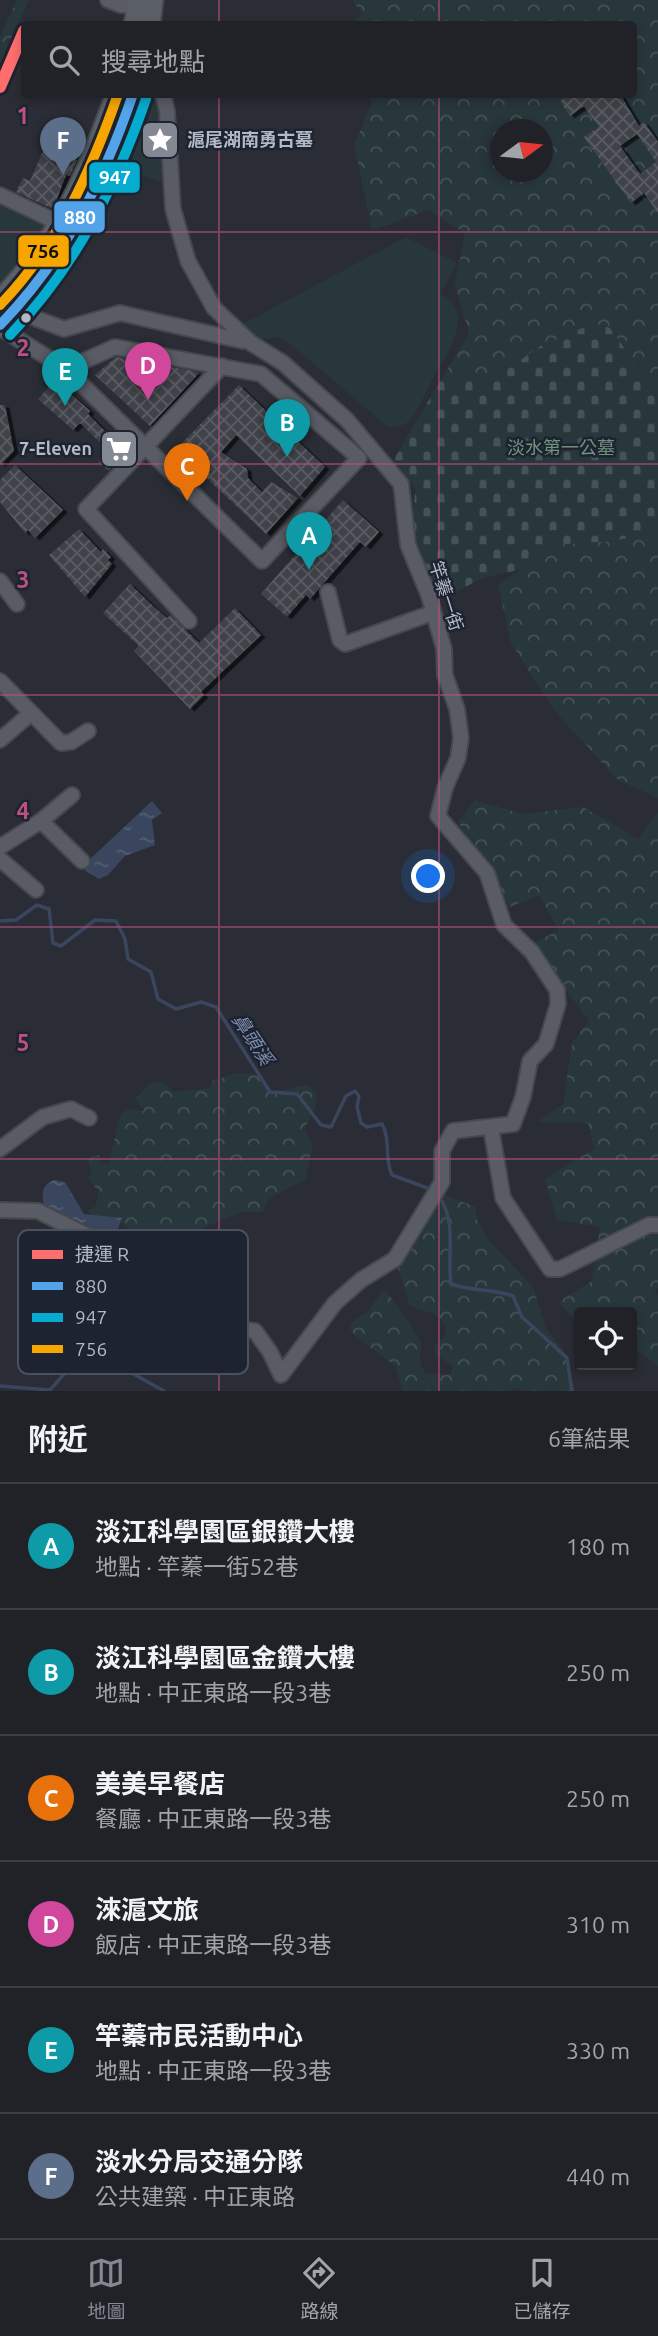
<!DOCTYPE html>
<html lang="zh-TW">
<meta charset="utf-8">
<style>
:root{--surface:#202228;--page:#2d2f34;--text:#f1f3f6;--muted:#a2a4a8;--line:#3d3f45;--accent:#848893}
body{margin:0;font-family:Ubuntu,"Noto Sans TC",sans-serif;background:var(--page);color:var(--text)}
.controls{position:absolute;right:21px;bottom:21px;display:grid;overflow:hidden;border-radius:7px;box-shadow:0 4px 10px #0003}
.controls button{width:63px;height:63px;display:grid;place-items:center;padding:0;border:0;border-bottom:2px solid var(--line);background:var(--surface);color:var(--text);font:35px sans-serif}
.compass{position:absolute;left:490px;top:119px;width:63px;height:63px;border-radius:50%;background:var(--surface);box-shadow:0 4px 10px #0003;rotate:75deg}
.you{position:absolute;left:429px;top:877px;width:24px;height:24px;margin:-18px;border:5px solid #fff;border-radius:50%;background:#1a73e8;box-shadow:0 0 0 10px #1a73e833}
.badge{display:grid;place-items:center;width:46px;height:46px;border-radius:50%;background:var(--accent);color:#fff;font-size:23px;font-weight:700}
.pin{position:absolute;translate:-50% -58px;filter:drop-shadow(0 2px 4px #0008)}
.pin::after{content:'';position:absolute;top:37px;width:24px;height:21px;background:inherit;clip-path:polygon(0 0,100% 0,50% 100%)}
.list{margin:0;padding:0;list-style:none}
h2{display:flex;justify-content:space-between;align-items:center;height:91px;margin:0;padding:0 28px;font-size:30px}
h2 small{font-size:23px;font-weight:400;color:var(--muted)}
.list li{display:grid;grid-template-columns:46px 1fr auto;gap:21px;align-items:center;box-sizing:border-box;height:126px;padding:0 28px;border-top:2px solid var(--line)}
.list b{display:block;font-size:26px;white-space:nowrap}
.list p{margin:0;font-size:23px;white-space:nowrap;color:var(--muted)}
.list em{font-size:23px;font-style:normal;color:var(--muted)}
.icon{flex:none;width:38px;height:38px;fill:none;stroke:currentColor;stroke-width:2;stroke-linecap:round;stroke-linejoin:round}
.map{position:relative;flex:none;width:658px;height:1391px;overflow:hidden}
.search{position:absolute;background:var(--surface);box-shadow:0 4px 10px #0003;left:21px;right:21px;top:21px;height:77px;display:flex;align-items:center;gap:18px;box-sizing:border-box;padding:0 24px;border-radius:7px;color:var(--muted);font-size:26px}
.sheet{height:847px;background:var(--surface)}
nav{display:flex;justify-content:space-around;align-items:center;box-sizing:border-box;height:98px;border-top:2px solid var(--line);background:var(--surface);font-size:19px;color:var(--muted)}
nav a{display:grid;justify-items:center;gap:4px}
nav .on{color:var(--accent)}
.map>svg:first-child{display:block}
.forest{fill:url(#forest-crowns);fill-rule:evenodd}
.cemetery{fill:url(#cemetery-stones)}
.green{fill:#28373b}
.water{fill:url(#water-ripples)}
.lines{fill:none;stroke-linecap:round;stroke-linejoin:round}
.stream{stroke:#39465e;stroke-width:3.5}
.building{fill:url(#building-cross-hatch);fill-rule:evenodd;filter:url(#shadow)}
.minor-casing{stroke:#46484e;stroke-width:18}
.major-casing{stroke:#474a52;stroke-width:23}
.minor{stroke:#595c64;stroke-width:14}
.major{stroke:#5b5f66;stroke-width:19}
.bus-1-casing{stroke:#1d2330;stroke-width:16}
.bus-2-casing{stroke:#1d2330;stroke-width:16}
.bus-3-casing{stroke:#1d2330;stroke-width:16}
.bus-1{stroke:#53a3e8;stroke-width:10}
.bus-2{stroke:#06acd0;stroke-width:10}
.bus-3{stroke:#f7a600;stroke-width:10}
.metro-1-casing{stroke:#1d2330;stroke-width:18}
.metro-1{stroke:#ff6d6d;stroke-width:12}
.grid{fill:none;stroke:#bd5080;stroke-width:2;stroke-opacity:0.55}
.bus-dot{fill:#b4b9c6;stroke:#1d2330;stroke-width:2.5}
.labels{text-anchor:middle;stroke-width:5;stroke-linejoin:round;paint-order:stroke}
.poi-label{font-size:18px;font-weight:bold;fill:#b4b9c6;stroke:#1d2330;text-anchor:start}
.park-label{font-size:18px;fill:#6d957a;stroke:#1d2330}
.street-label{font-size:18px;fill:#b4b9c6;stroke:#1d2330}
.water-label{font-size:19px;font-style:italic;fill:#7d8dac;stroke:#1d2330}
.key{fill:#1d2330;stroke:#4a505d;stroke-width:2}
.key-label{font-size:19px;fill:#b4b9c6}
.grid-label{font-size:23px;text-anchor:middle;font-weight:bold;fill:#bd5080;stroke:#1d2330;stroke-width:5;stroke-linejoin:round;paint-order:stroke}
.line-badge{stroke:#1d2330;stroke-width:2.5}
.badge-label{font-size:19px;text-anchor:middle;font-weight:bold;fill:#fff}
.pale-badge-label{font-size:19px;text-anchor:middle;font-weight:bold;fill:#111}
</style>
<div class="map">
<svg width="658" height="1391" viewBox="0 0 658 1391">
<defs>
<pattern id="forest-crowns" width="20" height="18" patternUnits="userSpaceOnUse" patternTransform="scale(1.75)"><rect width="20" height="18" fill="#28373b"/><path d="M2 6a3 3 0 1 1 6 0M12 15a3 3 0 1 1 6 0" fill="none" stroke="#455256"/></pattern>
<pattern id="cemetery-stones" width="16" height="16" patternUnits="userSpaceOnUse" patternTransform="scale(1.75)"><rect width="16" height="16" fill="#28373b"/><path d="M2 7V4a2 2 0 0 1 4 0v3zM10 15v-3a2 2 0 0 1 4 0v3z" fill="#455256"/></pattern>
<pattern id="water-ripples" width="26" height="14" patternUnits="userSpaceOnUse" patternTransform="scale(1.75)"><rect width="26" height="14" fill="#39465e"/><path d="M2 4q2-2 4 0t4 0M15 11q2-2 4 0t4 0" fill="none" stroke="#535f74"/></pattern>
<pattern id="building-cross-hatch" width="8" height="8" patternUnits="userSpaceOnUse" patternTransform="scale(1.75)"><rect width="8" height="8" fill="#41434a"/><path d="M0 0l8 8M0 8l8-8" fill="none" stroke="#5a5c63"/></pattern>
<filter id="shadow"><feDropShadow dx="4.5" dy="2.5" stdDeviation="0" flood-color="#0009"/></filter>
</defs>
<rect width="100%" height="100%" fill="#2a2d35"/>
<g class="forest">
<polygon points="17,0 29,0 0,65 0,37"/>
<path d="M352 0H658V395L610 328 539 347 496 377 442 378 469 333 455 286 465 233 429 210 372 230 354 145 372 103 367 95 634 94V24H352L362 13ZM500 130H542V172H500Z"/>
<polygon points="658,532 658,798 618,780 554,710 511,643 498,585 522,569 535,546 613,541"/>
<polygon points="475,800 523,814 583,807 638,839 658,812 658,1288 654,1290 658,1296 658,1366 635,1348 632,1349 632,1312 579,1312 579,1325 558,1302 592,1281 600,1227 557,1220 545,1179 594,1149 588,1123 537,1122 563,1104 572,1043 589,1021 532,944 559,930 539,895 510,907 458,822"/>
<path d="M237 1073C255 1073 265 1073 269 1093L307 1085 317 1093 315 1108 304 1130 313 1144 305 1180 270 1198 262 1212H242L197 1230 192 1239 179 1244 153 1240 151 1268 137 1260 142 1237 117 1219 93 1216 88 1210 96 1206 98 1191 88 1178 92 1172 87 1159 99 1155 101 1162 108 1165 121 1114 128 1109 145 1111 135 1099 151 1083 163 1082 173 1092 210 1088 212 1081Z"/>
<path d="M445 1195 476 1207 477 1220 487 1238 533 1287 546 1329 563 1349 575 1391H522L516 1388 508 1391H403L395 1366 354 1335 350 1328 354 1320 369 1311 383 1289C390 1293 416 1333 421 1343L420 1364 425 1373 450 1375 454 1366 436 1355 434 1347 445 1335 446 1325 435 1314 410 1306 396 1262Z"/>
</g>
<path class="cemetery" d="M594 323 610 328 658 395V532L613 541 535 546 522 569 483 578 438 601C418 557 407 538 416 489L393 461 442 378 496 377 539 347Z"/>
<g class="green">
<polygon points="143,95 158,95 167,173 161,182 119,166"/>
<polygon points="0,198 50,222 17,269 0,285"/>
<path d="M406 237 457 263 440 294C479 313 444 358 430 384 424 395 418 413 408 422 402 427 394 427 387 426L294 347 278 337 259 340 239 326Z"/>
</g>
<g class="water">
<polygon points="152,801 162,813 152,820 155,845 125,856 108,875 99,879 85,871 88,861"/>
<path d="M54 1180 65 1182 84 1214 122 1218 112 1245 44 1206C42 1192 41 1186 54 1180Z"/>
</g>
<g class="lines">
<g class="stream">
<path d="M0 921 16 920 37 905 49 909 53 943 61 946 95 920 116 921 125 939 128 959 151 972 158 999 176 1009 201 1002 216 1007 270 1092 297 1094 321 1125 331 1127 346 1096 355 1091 359 1096 357 1107 361 1123 367 1127 382 1124C391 1140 384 1159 392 1175L430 1189"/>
<path d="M442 1201C456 1227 447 1255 451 1284 473 1292 491 1288 513 1296L522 1317 567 1358 572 1391"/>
<polyline points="0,1386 50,1390 73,1364 121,1367 164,1391"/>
</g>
</g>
<g class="building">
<path d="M569 94H620L639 126 644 122 658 142V213L644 193 631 203 584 137 599 127 584 106 570 116 560 101ZM637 134 656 162 640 174 620 146Z"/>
<polygon points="57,134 79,144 73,158 77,160 70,176 66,175 53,209 16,192 23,178 30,181 47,142 52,144"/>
<polygon points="116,357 193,371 199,373 150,426 95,375"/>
<polygon points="55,380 90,411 88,414 126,452 109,471 99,462 109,451 80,423 73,430 38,399"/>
<polygon points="239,385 325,467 300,496 236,435 221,452 247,469 248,478 262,492 271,482 298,498 266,534 176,449"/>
<polygon points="0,405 5,405 14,451 0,465"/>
<polygon points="15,465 63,510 35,538 28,530 25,533 0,502 0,480"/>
<polygon points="343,500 379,532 366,547 360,542 310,599 306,595 287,617 261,594"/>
<polygon points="79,529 101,552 103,549 111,557 108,560 112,564 85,597 49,555"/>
<polygon points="130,584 153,606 167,618 171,615 199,643 235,608 261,635 201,692 204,695 190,709 134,651 139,646 103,613"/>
</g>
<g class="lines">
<defs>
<g id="minor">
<polyline points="108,0 121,5 139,6"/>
<polyline points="0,195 65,226"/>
<polyline points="16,311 64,329 120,313 243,341"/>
<polyline points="0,328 66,369 262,561 359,458 261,374 115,347 66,369"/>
<polyline points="0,581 17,604"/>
<polyline points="328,592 340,640 345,644 432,613"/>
<polyline points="189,621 86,509 222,366"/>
<polyline points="0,681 61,743 71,742 88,731"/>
<polyline points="0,740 30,714"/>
<polyline points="41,821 82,861"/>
<polyline points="0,847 41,821 72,795"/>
<polyline points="0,859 36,890"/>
<polyline points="491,1128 503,1198 550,1269 560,1269 649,1225 658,1225"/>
<polyline points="0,1149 43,1117 71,1109 89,1118"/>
<polyline points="0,1210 38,1211 88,1236 212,1326 255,1331 270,1352 281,1375 335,1303 361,1280 395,1259 442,1182 442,1151 453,1131 513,1124 523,1097 530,1061 546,1044 558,1004 557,990 532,952 504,925 487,873 438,816 445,788 458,758 461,738 457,709 445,675 444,649 429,596 408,545 401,484 347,420 283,363 251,343 214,308 188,261 173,209 167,111 163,94"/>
</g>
<g id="major">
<polyline points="134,24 139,0"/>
<polyline points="150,24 153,0"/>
<path d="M0 300C61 237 87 175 116 94"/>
<path d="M0 325C69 259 103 185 133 94"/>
</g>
</defs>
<use href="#minor" class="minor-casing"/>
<use href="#major" class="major-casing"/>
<use href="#minor" class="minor"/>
<use href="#major" class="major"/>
<defs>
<path id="bus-1" d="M0 325C65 258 103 182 133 94"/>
<path id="bus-2" d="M10 335C76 266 115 188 146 99"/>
<path id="bus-3" d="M0 305C58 245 91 172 118 94"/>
</defs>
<use href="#bus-1" class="bus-1-casing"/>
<use href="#bus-2" class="bus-2-casing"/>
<use href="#bus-3" class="bus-3-casing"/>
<use href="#bus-1" class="bus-1"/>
<use href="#bus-2" class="bus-2"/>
<use href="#bus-3" class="bus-3"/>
<defs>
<polyline id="metro-1" points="0,87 24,31"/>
</defs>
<use href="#metro-1" class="metro-1-casing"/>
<use href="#metro-1" class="metro-1"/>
</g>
<path class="grid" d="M219 0V24M439 0V24M219 94V1391M439 94V1391M0 232H658M0 464H658M0 695H658M0 927H658M0 1159H658"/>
<defs>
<symbol id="sight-square" viewBox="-11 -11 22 22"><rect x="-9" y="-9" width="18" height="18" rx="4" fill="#848893" stroke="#1d2330"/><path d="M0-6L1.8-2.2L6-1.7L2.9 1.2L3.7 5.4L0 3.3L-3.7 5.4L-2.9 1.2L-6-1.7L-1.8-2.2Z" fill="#fff"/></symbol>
<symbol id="supermarket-square" viewBox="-11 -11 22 22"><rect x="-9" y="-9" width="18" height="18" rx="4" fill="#848893" stroke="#1d2330"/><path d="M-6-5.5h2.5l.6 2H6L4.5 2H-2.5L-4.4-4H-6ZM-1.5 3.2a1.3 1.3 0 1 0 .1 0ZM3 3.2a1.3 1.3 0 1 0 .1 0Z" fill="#fff"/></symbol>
</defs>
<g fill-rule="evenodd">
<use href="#sight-square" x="138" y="118" width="44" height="44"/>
<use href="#supermarket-square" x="97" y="427" width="44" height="44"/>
</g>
<circle class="bus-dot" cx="26" cy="318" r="6"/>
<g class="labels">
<g class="poi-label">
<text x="187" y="146">滬尾湖南勇古墓</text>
<text x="92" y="455" text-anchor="end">7-Eleven</text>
</g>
<g class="park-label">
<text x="561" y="454">淡水第一公墓</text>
</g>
<g class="street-label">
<text transform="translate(446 596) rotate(72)" y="6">竿蓁一街</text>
</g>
<g class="water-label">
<text transform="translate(253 1039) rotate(57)" y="7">鼻頭溪</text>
</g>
</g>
<rect x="18" y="1230" width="230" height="144" rx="10" class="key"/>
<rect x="32" y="1250" width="31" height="9" fill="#ff6d6d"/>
<rect x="32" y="1282" width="31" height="8" fill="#53a3e8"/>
<rect x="32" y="1313" width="31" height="9" fill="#06acd0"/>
<rect x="32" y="1345" width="31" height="8" fill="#f7a600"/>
<g class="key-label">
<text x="75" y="1261">捷運 R</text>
<text x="75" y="1293">880</text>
<text x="75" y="1324">947</text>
<text x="75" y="1356">756</text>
</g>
<g class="grid-label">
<text x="23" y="124">1</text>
<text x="23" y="356">2</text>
<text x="23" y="588">3</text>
<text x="23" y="819">4</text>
<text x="23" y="1051">5</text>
</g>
<g class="line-badge">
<rect x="88" y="161" width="53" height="33" rx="7" fill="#06acd0"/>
<rect x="53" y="200" width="53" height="34" rx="7" fill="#53a3e8"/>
<rect x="17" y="234" width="53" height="34" rx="7" fill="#f7a600"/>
</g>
<g class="badge-label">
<text x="115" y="184">947</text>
<text x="80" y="224">880</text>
</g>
<g class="pale-badge-label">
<text x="43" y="258">756</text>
</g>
</svg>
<div class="controls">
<button><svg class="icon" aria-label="locate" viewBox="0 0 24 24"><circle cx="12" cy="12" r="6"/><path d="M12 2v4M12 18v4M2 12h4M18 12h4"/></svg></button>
</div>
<svg class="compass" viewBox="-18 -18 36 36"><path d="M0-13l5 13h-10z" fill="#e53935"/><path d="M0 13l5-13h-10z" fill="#a2a4a8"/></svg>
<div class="you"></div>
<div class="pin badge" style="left:309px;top:570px;background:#0f9aa8">A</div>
<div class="pin badge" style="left:287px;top:457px;background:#0f9aa8">B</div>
<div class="pin badge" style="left:187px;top:501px;background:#e8710a">C</div>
<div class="pin badge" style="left:148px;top:400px;background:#d1479c">D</div>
<div class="pin badge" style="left:65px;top:406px;background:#0f9aa8">E</div>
<div class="pin badge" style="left:63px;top:175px;background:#5c6f8a">F</div>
<div class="search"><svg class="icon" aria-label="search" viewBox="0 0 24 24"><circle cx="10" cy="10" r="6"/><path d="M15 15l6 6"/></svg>搜尋地點</div>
</div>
<section class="sheet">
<h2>附近<small>6筆結果</small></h2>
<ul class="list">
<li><span class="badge" style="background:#0f9aa8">A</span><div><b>淡江科學園區銀鑽大樓</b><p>地點 · 竿蓁一街52巷</p></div><em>180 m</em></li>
<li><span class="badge" style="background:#0f9aa8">B</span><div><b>淡江科學園區金鑽大樓</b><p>地點 · 中正東路一段3巷</p></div><em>250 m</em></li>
<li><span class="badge" style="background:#e8710a">C</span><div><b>美美早餐店</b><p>餐廳 · 中正東路一段3巷</p></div><em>250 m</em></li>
<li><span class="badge" style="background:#d1479c">D</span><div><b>淶滬文旅</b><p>飯店 · 中正東路一段3巷</p></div><em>310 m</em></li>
<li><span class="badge" style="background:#0f9aa8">E</span><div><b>竿蓁市民活動中心</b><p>地點 · 中正東路一段3巷</p></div><em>330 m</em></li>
<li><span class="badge" style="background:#5c6f8a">F</span><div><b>淡水分局交通分隊</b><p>公共建築 · 中正東路</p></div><em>440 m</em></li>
</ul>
</section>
<nav>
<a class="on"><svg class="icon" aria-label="map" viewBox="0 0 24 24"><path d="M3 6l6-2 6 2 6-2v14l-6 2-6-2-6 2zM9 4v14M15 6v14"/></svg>地圖</a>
<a><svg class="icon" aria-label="directions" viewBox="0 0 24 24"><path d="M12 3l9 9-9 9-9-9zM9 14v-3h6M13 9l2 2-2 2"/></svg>路線</a>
<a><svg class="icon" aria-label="saved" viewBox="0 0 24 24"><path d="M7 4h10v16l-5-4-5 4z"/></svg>已儲存</a>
</nav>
